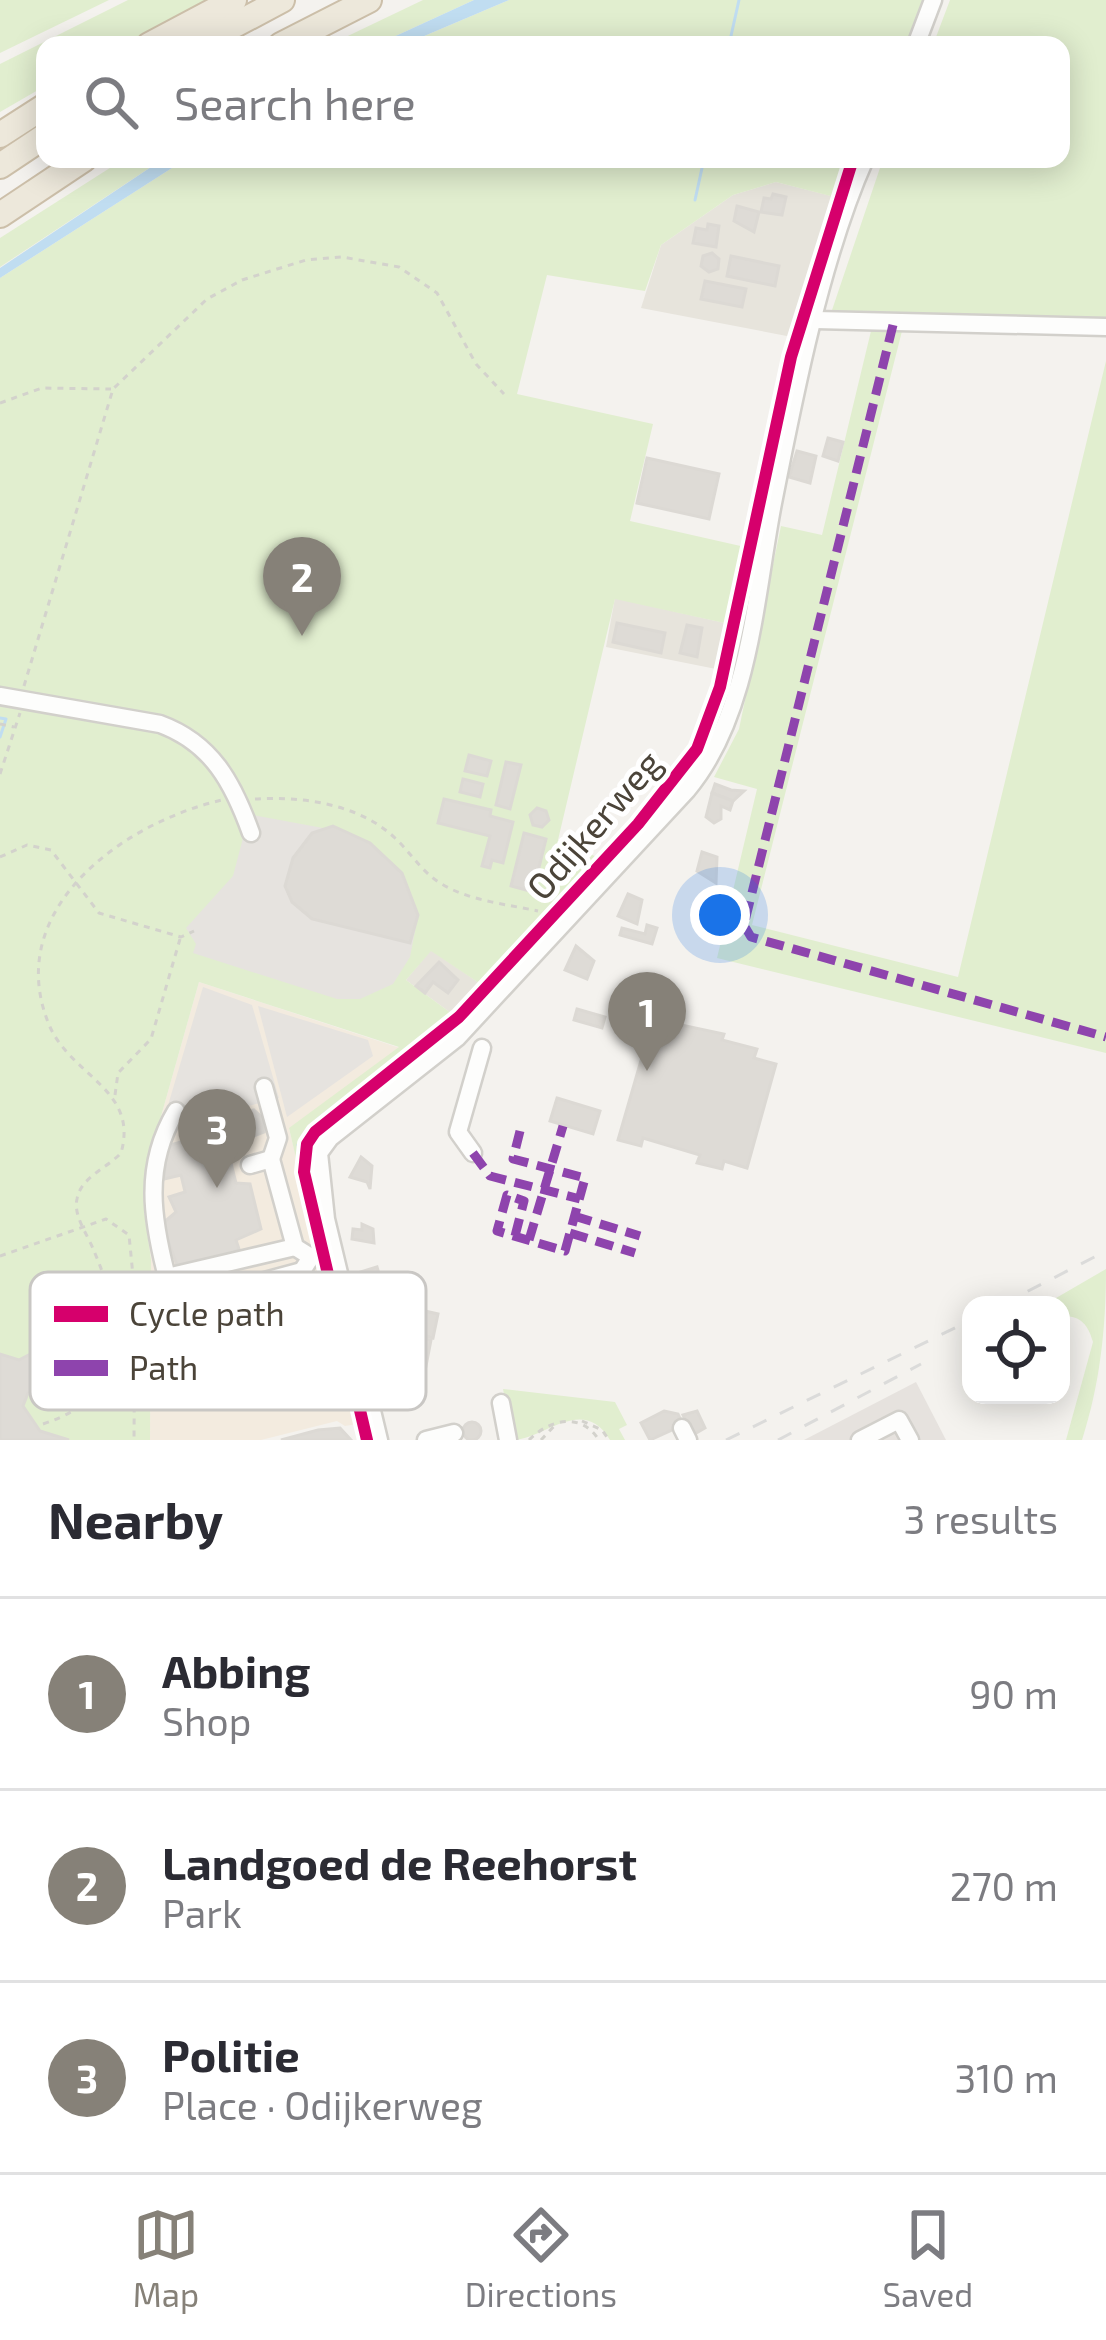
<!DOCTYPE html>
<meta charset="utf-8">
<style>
:root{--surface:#fff;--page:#f7f7f7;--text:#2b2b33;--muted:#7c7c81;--line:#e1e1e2;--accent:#868178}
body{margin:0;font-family:"Exo 2",sans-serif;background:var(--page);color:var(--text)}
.controls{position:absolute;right:36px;bottom:36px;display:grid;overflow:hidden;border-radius:24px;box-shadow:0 6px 30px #0003}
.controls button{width:108px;height:108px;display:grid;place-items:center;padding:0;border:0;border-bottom:3px solid var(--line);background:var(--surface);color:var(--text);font:60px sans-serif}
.you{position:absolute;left:720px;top:915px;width:42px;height:42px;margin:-30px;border:9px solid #fff;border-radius:50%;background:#1a73e8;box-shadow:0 0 0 18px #1a73e833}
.badge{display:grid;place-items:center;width:78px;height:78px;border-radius:50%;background:var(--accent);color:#fff;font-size:39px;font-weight:700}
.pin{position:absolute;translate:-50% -99px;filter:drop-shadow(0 3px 6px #0008)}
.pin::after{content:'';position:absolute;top:63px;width:42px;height:36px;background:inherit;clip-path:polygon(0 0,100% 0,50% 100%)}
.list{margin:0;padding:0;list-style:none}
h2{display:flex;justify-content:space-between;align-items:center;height:156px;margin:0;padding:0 48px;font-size:51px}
h2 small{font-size:39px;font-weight:400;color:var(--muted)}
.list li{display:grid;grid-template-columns:78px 1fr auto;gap:36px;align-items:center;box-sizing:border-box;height:192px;padding:0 48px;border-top:3px solid var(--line)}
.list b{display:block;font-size:45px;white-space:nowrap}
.list p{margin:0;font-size:39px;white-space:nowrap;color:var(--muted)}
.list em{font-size:39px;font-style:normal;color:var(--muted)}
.icon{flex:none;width:66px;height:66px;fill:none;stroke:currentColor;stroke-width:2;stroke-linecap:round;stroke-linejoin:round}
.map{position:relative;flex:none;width:1106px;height:1440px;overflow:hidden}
.search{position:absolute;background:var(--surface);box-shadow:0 6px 30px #0003;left:36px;right:36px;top:36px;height:132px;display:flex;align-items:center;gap:30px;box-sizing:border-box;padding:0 42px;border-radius:24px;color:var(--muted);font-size:45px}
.sheet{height:732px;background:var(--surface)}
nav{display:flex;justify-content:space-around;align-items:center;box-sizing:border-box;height:168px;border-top:3px solid var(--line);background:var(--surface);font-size:33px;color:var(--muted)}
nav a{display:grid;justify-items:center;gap:6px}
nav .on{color:var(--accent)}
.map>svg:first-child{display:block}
.residential{fill:#e7e4dc}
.commercial{fill:#f3ebdf}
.industrial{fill:#e6e2de}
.green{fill:#e1eecf}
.parking{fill:#e6e3df}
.water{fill:#c0ddf1}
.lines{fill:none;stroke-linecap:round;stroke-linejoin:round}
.stream{stroke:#c0ddf1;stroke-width:3}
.building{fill:#dedbd6;stroke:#dcd9d4;stroke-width:3}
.minor-casing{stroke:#d2d0cb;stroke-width:21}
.highway-casing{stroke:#ccbfa9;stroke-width:28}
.path{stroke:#d3d2cc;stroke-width:3;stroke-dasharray:6 6;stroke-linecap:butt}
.minor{stroke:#fdfdfc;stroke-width:16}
.highway{stroke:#ede8db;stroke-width:24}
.rail{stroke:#dbdbda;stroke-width:3;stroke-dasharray:15 15;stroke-linecap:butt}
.quiet{stroke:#8e44ad;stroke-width:9;stroke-dasharray:18 9;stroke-linecap:butt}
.cycleway-casing{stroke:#fff;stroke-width:20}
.cycleway{stroke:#d6006c;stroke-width:12}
.labels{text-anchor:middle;stroke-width:10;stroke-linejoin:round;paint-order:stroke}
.street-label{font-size:36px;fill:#4b4439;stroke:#fff}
.key{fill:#fff;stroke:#c9c7c4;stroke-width:3}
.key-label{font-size:33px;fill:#4b4439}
</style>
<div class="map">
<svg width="1106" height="1440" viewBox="0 0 1106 1440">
<rect width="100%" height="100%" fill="#f4f2ee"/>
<g class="residential">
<polygon points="776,182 839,198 792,337 641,308 661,245 733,195"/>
<polygon points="615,598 729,624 721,670 606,647"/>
<polygon points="431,950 485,987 455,1016 406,980"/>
</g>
<polygon class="commercial" points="199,982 400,1048 289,1129 363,1423 345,1426 337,1421 261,1440 150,1440 151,1259 144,1211 158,1127"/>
<polygon class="industrial" points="916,1382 946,1440 804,1440"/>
<g class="green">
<polygon points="0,0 109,0 0,53"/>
<polygon points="128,0 211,0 122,45 45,45 45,86 0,112 0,64"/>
<polygon points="423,0 474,0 376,45 329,45"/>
<polygon points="509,0 927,0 910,45 403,45"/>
<polygon points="950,0 1106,0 1106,322 831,313 883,159 1061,159 1061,45 933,45"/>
<polygon points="124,159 163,159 0,267 0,238"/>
<polygon points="186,159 862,159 846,200 776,182 733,195 661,245 645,291 547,275 517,394 653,424 630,521 745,547 729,624 615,599 558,840 597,857 546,914 549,919 485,987 431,951 406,980 455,1016 310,1132 298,1167 289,1128 399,1047 199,982 158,1127 144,1211 151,1259 150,1440 0,1440 0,278"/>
<polygon points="871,331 902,331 752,925 958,977 1106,361 1106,1053 717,958 757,789 714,777 739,729 781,526 822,535"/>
<path d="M1106 1269C1106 1328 1100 1384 1082 1440H1066L1093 1342C1088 1324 1080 1315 1061 1316V1305H1044Z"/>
<path d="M503 1389 615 1402 627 1425 619 1429 625 1440H610C583 1394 543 1440 513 1440Z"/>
</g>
<g class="parking">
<polygon points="253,815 350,833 399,870 417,921 410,957 393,984 360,999 337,999 193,953 196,944 186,928 233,876 243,838 239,817"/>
<polygon points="203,987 252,1005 279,1098 161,1129"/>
<polygon points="258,1006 368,1040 373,1056 287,1117"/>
</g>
<g class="water">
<polygon points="474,0 509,0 403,45 376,45"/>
<polygon points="163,159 186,159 0,278 0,268"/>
</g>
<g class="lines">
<g class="stream">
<polyline points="729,45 739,0"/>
<polyline points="695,200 704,159"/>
<polyline points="0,718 6,719 0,737"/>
<polyline points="298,1145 318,1119 448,1017"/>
</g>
</g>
<g class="building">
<polygon points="773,194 786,197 782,215 761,212 764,198 771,199"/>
<polygon points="737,206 759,212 754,232 734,221"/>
<polygon points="708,224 719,226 716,247 693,243 696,228 707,230"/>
<polygon points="712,253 719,259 718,269 709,272 701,266 703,256"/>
<polygon points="731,256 779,266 775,286 727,276"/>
<polygon points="705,281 746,289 742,307 701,299"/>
<polygon points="828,438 843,442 838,461 823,456"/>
<polygon points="797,451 816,456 810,483 789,477"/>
<polygon points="647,458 719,474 709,519 637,503"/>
<polygon points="617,623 665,633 661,653 613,642"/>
<polygon points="687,625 702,628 697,657 680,653"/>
<polygon points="469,755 491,761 487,776 465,771"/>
<polygon points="506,762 521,765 510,809 496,805"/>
<polygon points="463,779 483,784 480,797 460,792"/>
<polygon points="715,784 731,790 744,791 733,801 712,793"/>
<polygon points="712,793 733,801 730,810 721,806 721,819 714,823 706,817"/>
<polygon points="444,799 491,810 490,816 513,822 503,863 492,860 490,868 482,866 490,836 438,823"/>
<polygon points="537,808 546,811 549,820 542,827 533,825 530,815"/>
<polygon points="333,826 370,843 402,873 418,915 410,943 312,919 292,902 285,886 293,858 312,833"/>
<polygon points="524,833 546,839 533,892 511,886"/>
<polygon points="702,852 717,857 716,883 697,871"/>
<polygon points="628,894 642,900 637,924 618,916"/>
<polygon points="647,925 657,928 652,944 620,935 622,928 645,934"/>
<polygon points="576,946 594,961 587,979 565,970"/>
<polygon points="439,962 458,980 448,993 433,982 425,993 416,986"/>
<polygon points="577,1009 605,1017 602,1028 574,1020"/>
<polygon points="653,1019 724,1034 722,1040 757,1049 754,1058 776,1064 747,1168 724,1161 722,1169 697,1163 700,1155 643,1138 641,1146 618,1140"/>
<polygon points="557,1098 600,1111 593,1134 550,1121"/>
<polygon points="254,1110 263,1118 264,1132 239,1142 239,1156 230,1159 236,1183 250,1184 261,1229 236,1240 239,1249 229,1255 178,1268 162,1224 176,1212 169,1197 185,1192 181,1175 164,1179 167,1146 195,1138 196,1124"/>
<polygon points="361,1157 372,1166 370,1189 367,1182 350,1177"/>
<polygon points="362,1224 373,1229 374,1243 352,1239 353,1229 362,1230"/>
<polygon points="377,1267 382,1284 356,1284 354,1274"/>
<polygon points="425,1311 438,1314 433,1338 419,1334"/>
<polygon points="61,1338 79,1346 84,1383 70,1394 28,1393 23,1406 40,1431 69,1440 0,1440 0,1354 19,1360"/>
<polygon points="418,1338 431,1340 426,1366 413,1364"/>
<polygon points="664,1411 678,1414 683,1425 650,1440 641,1423"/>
<polygon points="697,1411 705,1428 693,1435 683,1415"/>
<circle cx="472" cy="1431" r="9"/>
<polygon points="340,1428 351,1440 281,1440 318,1430"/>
</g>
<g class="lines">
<defs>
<g id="minor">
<polyline points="916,45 933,0"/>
<polyline points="816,320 1106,327"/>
<path d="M0 696 160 724C212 743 233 783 251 833"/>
<polyline points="264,1087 278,1138 271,1159"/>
<path d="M176 1111C143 1166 152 1219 167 1277L295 1247"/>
<polyline points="473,1153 458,1132 482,1048"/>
<polyline points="250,1165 271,1159 295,1247 311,1257 302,1271"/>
<polyline points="186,1350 162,1355 152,1311 302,1271 313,1316"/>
<polyline points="501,1403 508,1440"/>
<polyline points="682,1428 688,1440"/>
<path d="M379 1440 326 1219 319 1153 330 1138 457 1038 687 790C750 715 755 596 773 503 794 396 821 258 865 159"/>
<polyline points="426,1440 454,1433"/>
<polyline points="860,1440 899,1420 910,1440"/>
</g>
<g id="highway">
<polyline points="149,45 234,0"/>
<polyline points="197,45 282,0"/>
<polyline points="281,45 369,0"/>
<polyline points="0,135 45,106"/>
<polyline points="0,166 45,136"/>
<polyline points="0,215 84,159"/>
</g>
</defs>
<use href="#minor" class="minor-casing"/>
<use href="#highway" class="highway-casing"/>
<g class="path">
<polyline points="0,403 42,388 111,389"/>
<polyline points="24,686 113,389 207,299 242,280 306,260 342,257 399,267 437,293 476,364 504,394"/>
<polyline points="0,724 14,727"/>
<polyline points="0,774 20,713"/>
<path d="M255 799C302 796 359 804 395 838 411 853 421 871 440 883 469 901 506 904 538 911"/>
<polyline points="0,857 27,845 51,850 99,913 181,937 194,931"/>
<polyline points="115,1095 118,1073 151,1039 180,939"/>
<polyline points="0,1256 106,1219 129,1235 135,1296 134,1440"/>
<polyline points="582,1421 602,1430 609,1440"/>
<path d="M43 1424C134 1394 126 1326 94 1251 88 1235 73 1216 77 1199 81 1177 106 1169 121 1153 139 1090 73 1077 50 1027 0 911 122 823 222 800"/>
<path d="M529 1440C550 1419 581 1412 599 1440"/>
<polyline points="541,1440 556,1424"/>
</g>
<use href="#minor" class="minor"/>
<use href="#highway" class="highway"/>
<g class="rail">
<polyline points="1001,1305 1106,1251"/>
<polyline points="726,1440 971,1320"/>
<polyline points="778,1440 921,1364"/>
</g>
<g class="quiet">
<polyline points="893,325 744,925 751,937 1106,1037"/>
<polyline points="473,1153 490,1176 580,1199"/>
<polyline points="574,1216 640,1236"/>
<polyline points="570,1233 635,1253"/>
<polyline points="515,1236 524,1201 507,1195 497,1231 565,1251 585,1178 513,1159 520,1131"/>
<polyline points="529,1240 563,1126"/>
</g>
<defs>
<polyline id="cycleway" points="367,1440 304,1172 307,1144 315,1132 459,1017 638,824 697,749 720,687 791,357 853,159"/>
</defs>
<use href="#cycleway" class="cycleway-casing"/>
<use href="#cycleway" class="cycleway"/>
</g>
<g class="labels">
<g class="street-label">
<text transform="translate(594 825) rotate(-49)" y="13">Odijkerweg</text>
</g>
</g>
<rect x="30" y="1272" width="396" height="138" rx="18" class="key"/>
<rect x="54" y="1306" width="54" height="16" fill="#d6006c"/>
<rect x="54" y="1360" width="54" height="16" fill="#8e44ad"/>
<g class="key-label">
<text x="129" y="1326">Cycle path</text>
<text x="129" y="1380">Path</text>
</g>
</svg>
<div class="controls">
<button><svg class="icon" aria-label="locate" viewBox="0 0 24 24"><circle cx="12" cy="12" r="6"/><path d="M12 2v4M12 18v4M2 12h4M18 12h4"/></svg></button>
</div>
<div class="you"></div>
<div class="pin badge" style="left:647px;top:1071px">1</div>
<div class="pin badge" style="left:302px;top:636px">2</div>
<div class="pin badge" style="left:217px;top:1188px">3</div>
<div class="search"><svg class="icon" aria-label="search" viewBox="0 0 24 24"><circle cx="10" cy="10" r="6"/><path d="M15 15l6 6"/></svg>Search here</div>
</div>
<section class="sheet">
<h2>Nearby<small>3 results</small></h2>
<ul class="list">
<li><span class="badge">1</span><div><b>Abbing</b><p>Shop</p></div><em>90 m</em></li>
<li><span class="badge">2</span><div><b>Landgoed de Reehorst</b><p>Park</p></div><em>270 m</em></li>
<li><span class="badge">3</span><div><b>Politie</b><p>Place · Odijkerweg</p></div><em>310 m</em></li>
</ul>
</section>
<nav>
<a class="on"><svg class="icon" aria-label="map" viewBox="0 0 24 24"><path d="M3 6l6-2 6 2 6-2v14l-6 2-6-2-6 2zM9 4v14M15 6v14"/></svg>Map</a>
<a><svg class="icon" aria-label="directions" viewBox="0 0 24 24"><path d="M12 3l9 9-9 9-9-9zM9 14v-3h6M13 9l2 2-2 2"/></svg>Directions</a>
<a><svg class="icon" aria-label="saved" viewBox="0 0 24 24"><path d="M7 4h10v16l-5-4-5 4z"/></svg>Saved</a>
</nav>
